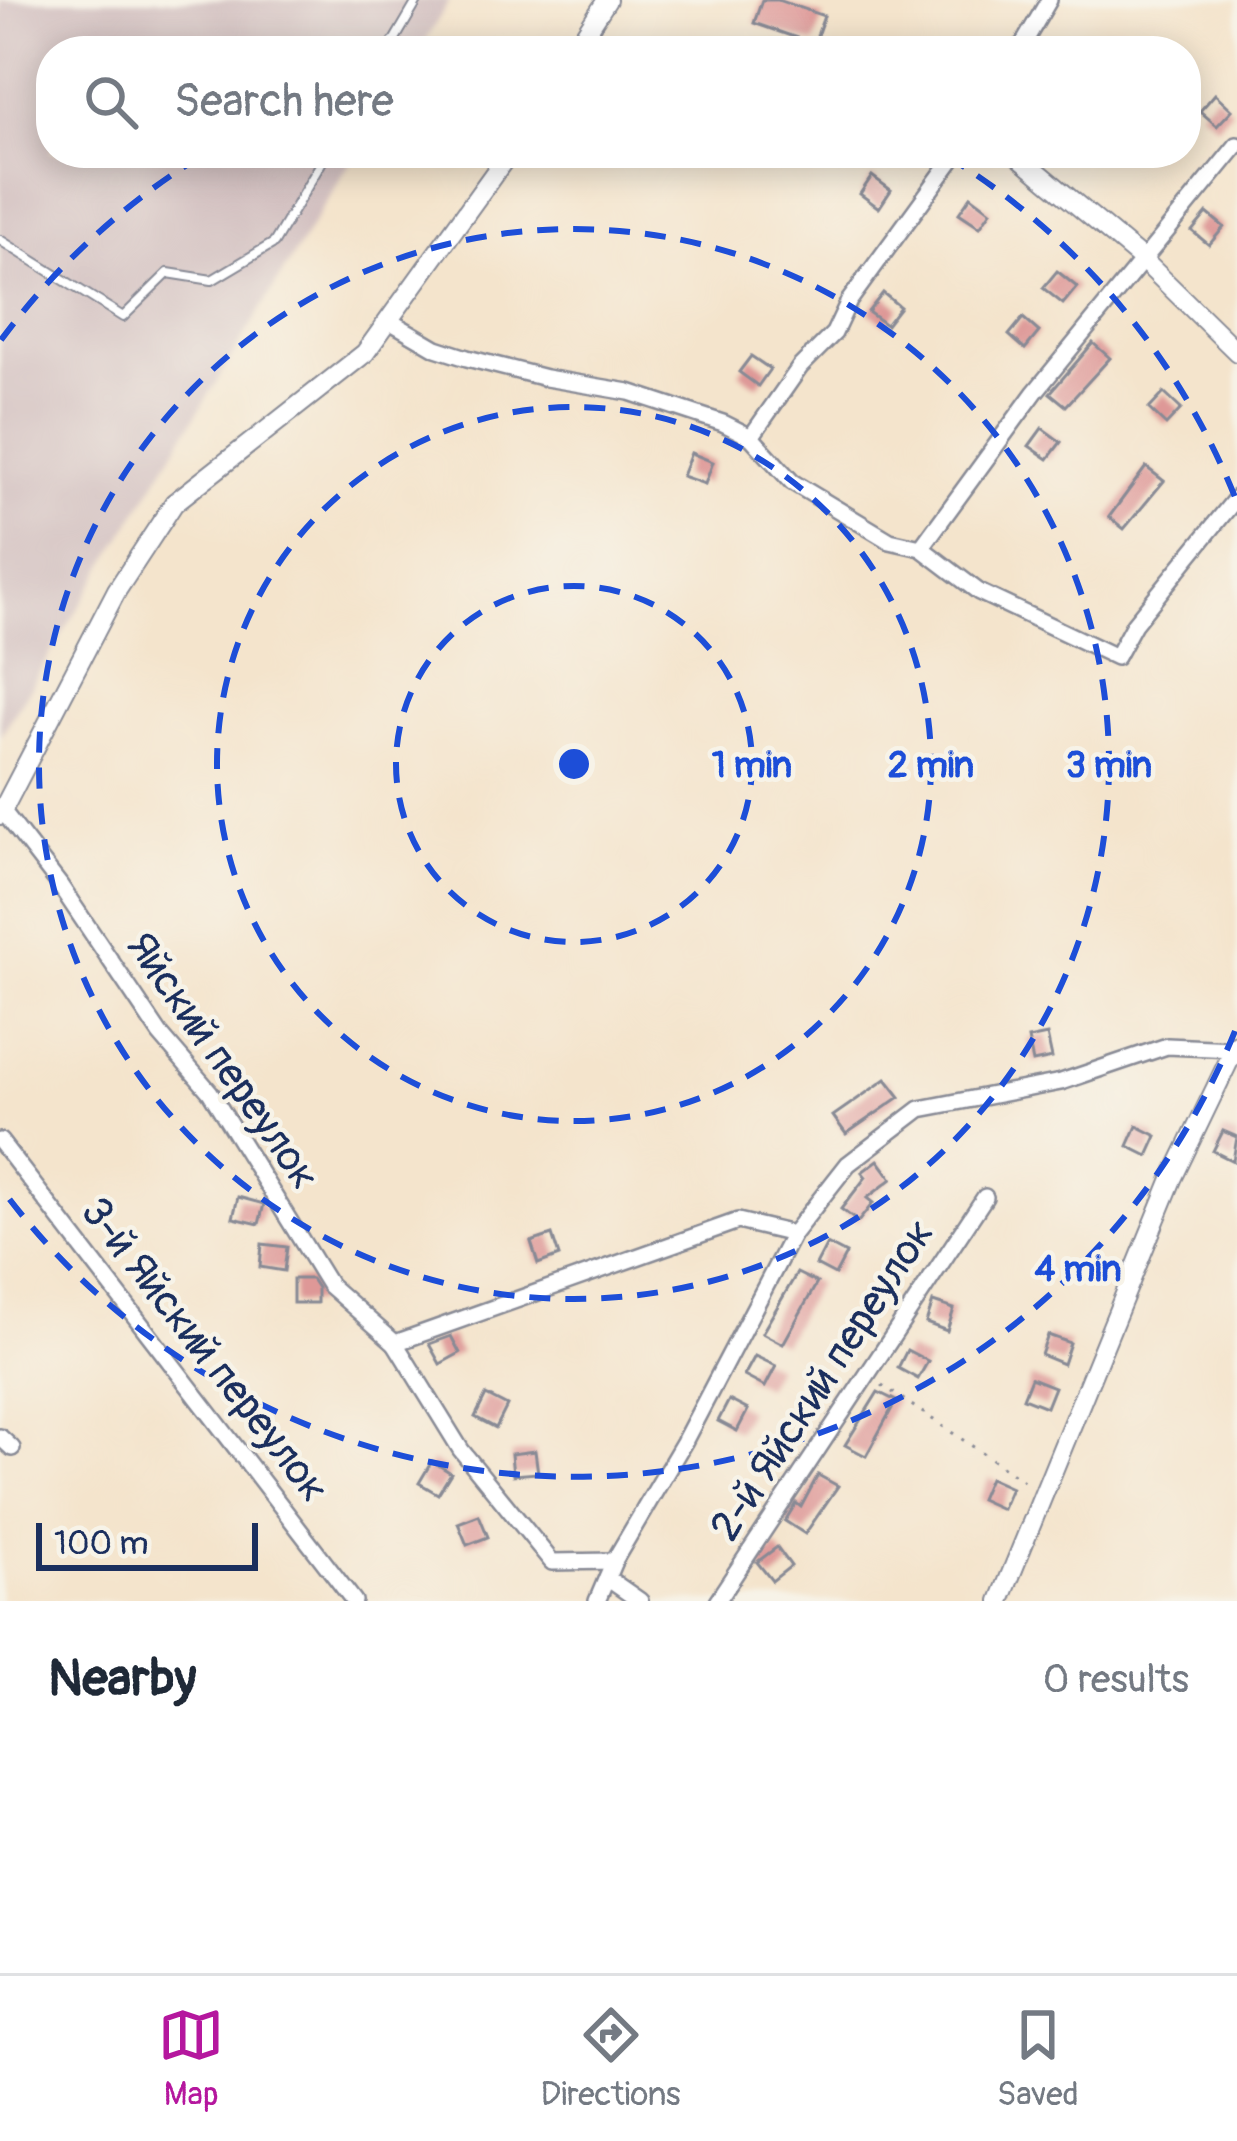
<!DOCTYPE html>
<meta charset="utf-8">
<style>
:root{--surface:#fff;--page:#f6f6f7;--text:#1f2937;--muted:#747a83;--line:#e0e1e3;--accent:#b5179e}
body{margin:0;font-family:Pangolin,sans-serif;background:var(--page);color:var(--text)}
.scale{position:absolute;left:36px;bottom:30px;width:222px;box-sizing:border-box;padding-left:12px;border:6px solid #1b2f5e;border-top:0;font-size:33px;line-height:42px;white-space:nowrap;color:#1b2f5e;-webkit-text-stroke:9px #f7f3e8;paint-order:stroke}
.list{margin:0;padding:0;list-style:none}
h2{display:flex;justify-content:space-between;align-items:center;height:156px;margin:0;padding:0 48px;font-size:51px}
h2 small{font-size:39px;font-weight:400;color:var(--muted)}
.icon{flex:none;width:66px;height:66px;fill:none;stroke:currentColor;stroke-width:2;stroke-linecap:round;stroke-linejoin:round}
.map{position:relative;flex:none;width:1237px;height:1601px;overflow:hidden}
.search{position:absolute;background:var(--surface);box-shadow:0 6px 30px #0003;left:36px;right:36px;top:36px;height:132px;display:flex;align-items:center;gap:30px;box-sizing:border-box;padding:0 42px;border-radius:48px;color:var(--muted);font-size:45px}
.sheet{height:372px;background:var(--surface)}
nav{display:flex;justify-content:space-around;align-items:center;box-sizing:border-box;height:168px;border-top:3px solid var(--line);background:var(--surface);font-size:33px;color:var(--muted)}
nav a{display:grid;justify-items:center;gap:6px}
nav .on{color:var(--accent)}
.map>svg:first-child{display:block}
.industrial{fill:#d2bfc0}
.building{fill:#de9897}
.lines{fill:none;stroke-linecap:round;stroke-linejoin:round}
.service-casing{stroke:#888a95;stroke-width:12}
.minor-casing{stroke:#888a95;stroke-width:20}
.tertiary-casing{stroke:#888a95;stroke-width:22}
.path{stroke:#888a95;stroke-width:3;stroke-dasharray:3 9;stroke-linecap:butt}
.service{stroke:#fff;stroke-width:8}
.minor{stroke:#fff;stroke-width:15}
.tertiary{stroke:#fff;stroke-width:18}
.ring{fill:none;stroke:#1d4ed8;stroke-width:6;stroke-dasharray:21 15}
.labels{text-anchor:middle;stroke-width:9;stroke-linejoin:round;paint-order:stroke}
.street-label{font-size:42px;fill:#1b2f5e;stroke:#f7f3e8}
.centre{fill:#1d4ed8;stroke:#f7f3e8;stroke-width:6}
.ring-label{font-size:36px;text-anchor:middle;font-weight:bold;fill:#1d4ed8;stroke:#f7f3e8;stroke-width:9;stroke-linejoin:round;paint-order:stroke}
</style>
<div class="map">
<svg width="1237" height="1601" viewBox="0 0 1237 1601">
<rect width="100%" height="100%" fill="#f7f3e8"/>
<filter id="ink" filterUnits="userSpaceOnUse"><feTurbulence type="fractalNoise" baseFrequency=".00833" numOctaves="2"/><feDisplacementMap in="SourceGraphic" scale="24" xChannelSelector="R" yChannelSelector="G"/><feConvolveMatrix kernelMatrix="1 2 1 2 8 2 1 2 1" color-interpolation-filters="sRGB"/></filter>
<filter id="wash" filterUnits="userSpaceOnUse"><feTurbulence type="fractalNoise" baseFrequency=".004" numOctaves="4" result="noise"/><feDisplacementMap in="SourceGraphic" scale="48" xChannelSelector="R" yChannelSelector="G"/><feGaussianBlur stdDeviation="2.7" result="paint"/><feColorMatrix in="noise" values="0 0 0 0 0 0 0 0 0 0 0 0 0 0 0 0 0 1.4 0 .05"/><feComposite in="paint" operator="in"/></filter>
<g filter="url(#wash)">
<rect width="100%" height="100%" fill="#f4e4cc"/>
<polygon class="industrial" points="0,0 450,0 419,51 51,51 51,153 356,153 0,737"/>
<g id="blocks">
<g class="building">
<polygon points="762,0 778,0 824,16 814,44 754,23"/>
<polygon points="1215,94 1232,110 1217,126 1200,111"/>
<polygon points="872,176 891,190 879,208 860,194"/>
<polygon points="971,196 991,211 980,227 959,213"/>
<polygon points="1207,213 1224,227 1209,245 1192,231"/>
<polygon points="1057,271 1077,287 1063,304 1043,288"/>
<polygon points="883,293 900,307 886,325 868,312"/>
<polygon points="1023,318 1039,332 1025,349 1009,335"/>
<polygon points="1093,343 1110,358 1066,406 1050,393"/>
<polygon points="751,356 770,369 758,386 739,372"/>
<polygon points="1164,393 1181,409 1166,425 1149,409"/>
<polygon points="1042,428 1061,442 1048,459 1029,446"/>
<polygon points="691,453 713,462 705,484 682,476"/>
<polygon points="1146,467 1164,481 1124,529 1109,517"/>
<polygon points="1047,1035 1052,1058 1033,1062 1028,1039"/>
<polygon points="886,1079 900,1097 846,1134 833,1116"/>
<polygon points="1137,1126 1157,1136 1148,1156 1128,1146"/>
<polygon points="1223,1131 1237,1137 1233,1161 1213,1151"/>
<polygon points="878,1160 892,1179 867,1198 873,1203 858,1222 841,1209 866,1177 862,1172"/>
<polygon points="238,1197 264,1204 259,1224 233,1218"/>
<polygon points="552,1235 559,1256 538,1264 531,1242"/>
<polygon points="262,1244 287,1247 284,1271 260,1267"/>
<polygon points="827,1244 846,1254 835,1275 816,1265"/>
<polygon points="797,1273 817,1283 783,1344 762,1333"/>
<polygon points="293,1279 311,1279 317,1288 317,1303 293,1303"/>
<polygon points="933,1302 954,1309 947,1331 926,1323"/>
<polygon points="1048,1335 1070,1343 1063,1364 1041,1355"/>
<polygon points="451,1336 460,1353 440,1364 429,1344"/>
<polygon points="907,1350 928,1361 918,1379 898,1368"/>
<polygon points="755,1356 776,1366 765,1387 744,1376"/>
<polygon points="1031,1378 1054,1387 1046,1407 1023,1398"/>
<polygon points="878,1392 896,1401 866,1456 845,1445"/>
<polygon points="486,1395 507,1406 496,1428 475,1417"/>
<polygon points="729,1400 748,1410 737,1431 718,1421"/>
<polygon points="535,1451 538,1473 513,1475 511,1454"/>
<polygon points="432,1461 451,1473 438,1494 419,1483"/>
<polygon points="818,1475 838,1486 805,1534 785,1521 796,1503 801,1507"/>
<polygon points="989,1478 1011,1488 1002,1509 980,1499"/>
<polygon points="479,1515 488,1537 467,1545 458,1523"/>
<polygon points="777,1547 791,1566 772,1581 757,1562"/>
</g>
</g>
</g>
<g filter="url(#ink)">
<use href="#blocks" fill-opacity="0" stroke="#888a95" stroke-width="3"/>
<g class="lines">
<defs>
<g id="service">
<polyline points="388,51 418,0"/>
<polyline points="0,240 123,317 168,273 212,280 274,243 327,153"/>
</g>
<g id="minor">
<polyline points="1019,51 1049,0"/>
<polyline points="388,320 436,348 467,358 546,378 629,392 723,423 751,437 792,482 890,541 921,548 979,592 1116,657 1134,624 1237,497"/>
<polyline points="751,437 800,367 834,333 849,301 957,153"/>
<polyline points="921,548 1035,392 1237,145"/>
<polyline points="2,810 59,884 160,1034 210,1092 329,1285 395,1343 738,1221 793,1234"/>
<polyline points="0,1141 354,1601"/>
<polyline points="395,1343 461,1450 552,1562 614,1561"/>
<polyline points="0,1437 12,1448"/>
<polyline points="607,1578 640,1601"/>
<polyline points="597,1601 614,1561 684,1442 793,1234 848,1164 920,1109 1061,1082 1167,1046 1233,1049"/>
<polyline points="717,1601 985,1197"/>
</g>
<g id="tertiary">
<polyline points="574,51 607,0"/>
<polyline points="1015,153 1143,260 1237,352"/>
<polyline points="0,815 117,590 174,503 365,353 509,153"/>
<polyline points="1000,1601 1172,1179 1237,1044"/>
</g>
</defs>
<use href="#service" class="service-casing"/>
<use href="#minor" class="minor-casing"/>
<use href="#tertiary" class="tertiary-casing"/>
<polyline class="path" points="882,1385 1028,1484"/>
<use href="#service" class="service"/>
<use href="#minor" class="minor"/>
<use href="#tertiary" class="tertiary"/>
</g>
</g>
<g class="ring">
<circle cx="574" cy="764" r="178"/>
<circle cx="574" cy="764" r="357"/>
<circle cx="574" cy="764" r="535"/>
<path d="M1235 1031A713 713 0 0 1 1 1188M1 340A713 713 0 0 1 201 156M947 156A713 713 0 0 1 1235 497"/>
</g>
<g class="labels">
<g class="street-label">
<text transform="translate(224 1060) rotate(55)" y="15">Яйский переулок</text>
<text transform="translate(206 1349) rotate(52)" y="15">3-й Яйский переулок</text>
<text transform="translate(821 1379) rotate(-57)" y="15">2-й Яйский переулок</text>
</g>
</g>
<circle cx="574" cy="764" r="18" class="centre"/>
<g class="ring-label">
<text x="752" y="777">1 min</text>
<text x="931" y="777">2 min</text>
<text x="1109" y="777">3 min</text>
<text x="1078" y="1281">4 min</text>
</g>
</svg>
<div class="scale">100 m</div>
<div class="search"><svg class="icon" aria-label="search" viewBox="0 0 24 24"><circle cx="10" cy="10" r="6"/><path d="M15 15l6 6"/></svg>Search here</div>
</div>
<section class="sheet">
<h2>Nearby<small>0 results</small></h2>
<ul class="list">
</ul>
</section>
<nav>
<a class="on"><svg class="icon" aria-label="map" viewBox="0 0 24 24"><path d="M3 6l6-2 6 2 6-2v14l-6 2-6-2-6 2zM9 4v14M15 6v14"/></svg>Map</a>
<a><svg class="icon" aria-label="directions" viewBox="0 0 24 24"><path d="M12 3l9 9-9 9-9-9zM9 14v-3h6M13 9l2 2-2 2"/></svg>Directions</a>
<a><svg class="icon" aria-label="saved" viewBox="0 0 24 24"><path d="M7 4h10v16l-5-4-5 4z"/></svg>Saved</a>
</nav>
